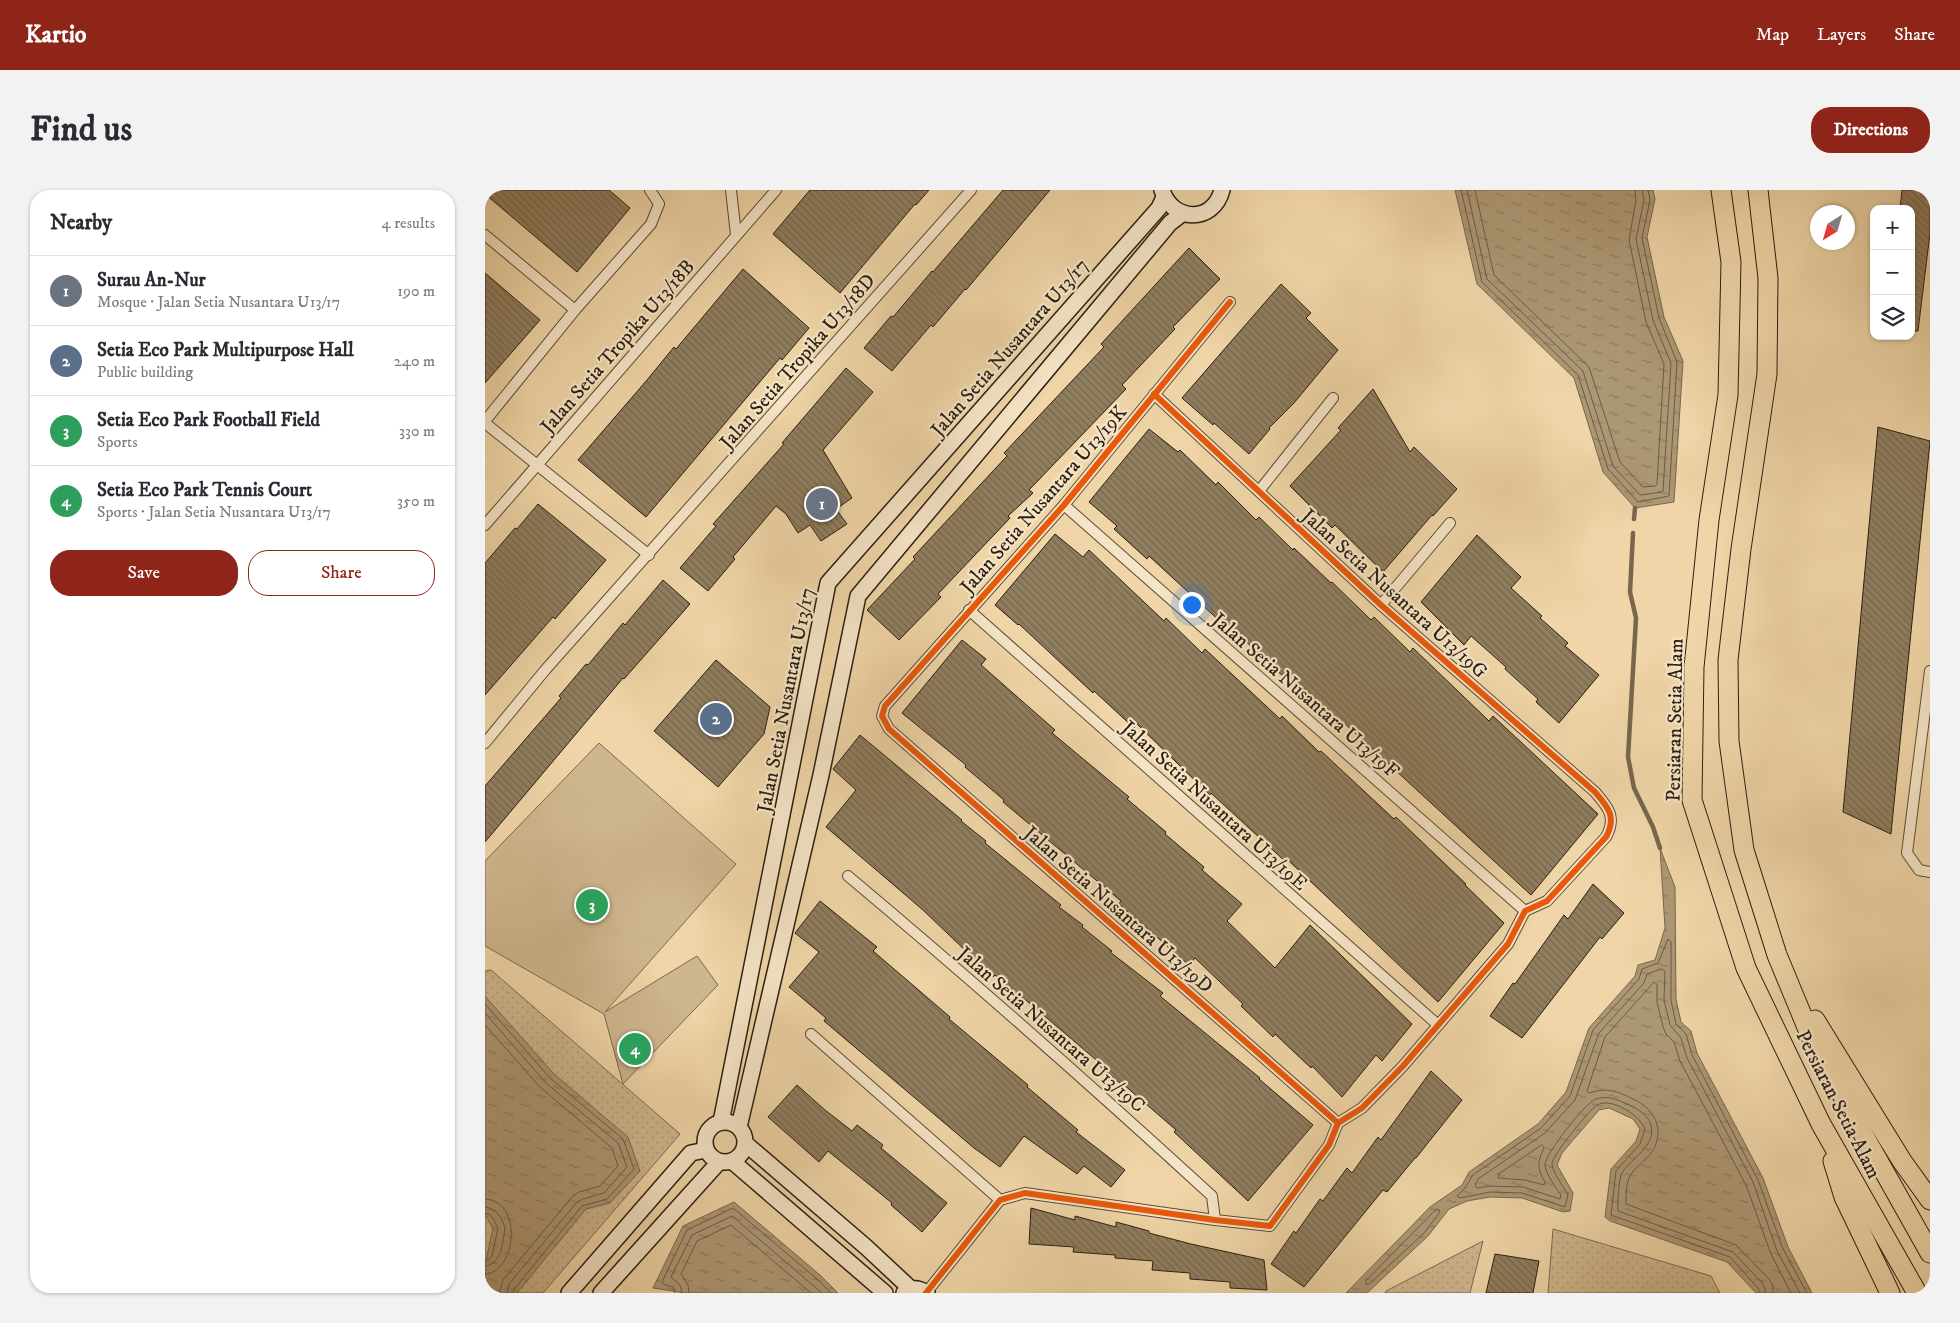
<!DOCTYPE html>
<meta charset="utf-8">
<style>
:root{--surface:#fff;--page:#f2f2f3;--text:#2b2b33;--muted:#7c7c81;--line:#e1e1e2;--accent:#8f2418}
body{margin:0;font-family:"IM FELL DW Pica",serif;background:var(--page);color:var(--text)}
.controls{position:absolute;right:15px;top:15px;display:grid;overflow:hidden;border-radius:10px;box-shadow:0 1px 4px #0004}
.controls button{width:45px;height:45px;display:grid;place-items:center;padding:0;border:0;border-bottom:1px solid var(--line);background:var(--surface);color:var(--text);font:25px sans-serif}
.compass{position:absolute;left:1325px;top:15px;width:45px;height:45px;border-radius:50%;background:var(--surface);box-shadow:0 1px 4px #0004;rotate:217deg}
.you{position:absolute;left:706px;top:414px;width:18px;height:18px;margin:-12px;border:4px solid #fff;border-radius:50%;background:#1a73e8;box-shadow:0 0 0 8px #1a73e833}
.badge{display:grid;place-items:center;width:32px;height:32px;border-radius:50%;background:var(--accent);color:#fff;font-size:16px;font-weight:700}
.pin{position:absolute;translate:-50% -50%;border:2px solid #fff;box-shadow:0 1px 5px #0006}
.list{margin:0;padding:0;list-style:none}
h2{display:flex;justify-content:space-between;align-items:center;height:65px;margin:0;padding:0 20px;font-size:21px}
h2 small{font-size:16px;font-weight:400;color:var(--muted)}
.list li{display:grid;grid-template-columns:32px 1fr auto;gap:15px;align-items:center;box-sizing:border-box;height:70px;padding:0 20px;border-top:1px solid var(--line)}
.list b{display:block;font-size:19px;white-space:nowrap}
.list p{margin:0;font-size:16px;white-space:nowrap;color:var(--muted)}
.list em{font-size:16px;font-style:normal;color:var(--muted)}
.actions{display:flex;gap:10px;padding:15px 20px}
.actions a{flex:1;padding:11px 0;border:1px solid var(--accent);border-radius:20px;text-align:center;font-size:18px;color:var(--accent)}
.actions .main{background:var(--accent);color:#fff}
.icon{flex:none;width:28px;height:28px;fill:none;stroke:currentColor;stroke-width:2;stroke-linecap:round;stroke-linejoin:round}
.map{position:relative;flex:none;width:1445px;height:1103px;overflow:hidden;border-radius:20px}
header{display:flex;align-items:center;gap:30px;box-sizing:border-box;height:70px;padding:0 25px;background:var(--accent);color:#fff}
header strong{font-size:24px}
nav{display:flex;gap:28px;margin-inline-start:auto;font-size:18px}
.intro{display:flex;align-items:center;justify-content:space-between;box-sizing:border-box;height:120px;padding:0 30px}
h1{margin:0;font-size:35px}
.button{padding:12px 22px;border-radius:20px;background:var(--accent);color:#fff;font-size:18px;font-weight:700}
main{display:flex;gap:30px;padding:0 30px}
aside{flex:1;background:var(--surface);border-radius:20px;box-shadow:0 1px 4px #0004}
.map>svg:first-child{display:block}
.grass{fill:url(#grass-dots);stroke:#7c6a50}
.pitch{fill:#ceb68e;stroke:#7c6a50}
.water{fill:url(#water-ripples);stroke:#78674d}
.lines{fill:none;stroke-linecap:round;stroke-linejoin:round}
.shore{stroke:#6b5b43;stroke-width:1}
.stream{stroke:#78674d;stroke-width:4.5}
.building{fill:url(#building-back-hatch);stroke:#2a1f12}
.street-casing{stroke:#5b4c37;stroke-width:12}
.secondary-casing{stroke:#2a1f12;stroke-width:18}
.highway-casing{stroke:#2a1f12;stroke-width:21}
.street{stroke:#f5e4c6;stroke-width:10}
.secondary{stroke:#f5e4c6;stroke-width:15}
.highway{stroke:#efd5a7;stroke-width:19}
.cycleway-casing{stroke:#f5e4c6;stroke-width:9}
.cycleway{stroke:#e8590c;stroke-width:6}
.labels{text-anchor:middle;stroke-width:4.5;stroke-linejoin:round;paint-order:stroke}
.street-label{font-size:20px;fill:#2a1f12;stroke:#f5e4c6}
</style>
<header>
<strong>Kartio</strong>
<nav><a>Map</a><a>Layers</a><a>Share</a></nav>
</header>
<div class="intro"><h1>Find us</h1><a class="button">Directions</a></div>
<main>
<aside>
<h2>Nearby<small>4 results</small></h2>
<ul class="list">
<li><span class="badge" style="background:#6b7280">1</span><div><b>Surau An-Nur</b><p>Mosque · Jalan Setia Nusantara U13/17</p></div><em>190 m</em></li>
<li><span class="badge" style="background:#5c6f8a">2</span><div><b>Setia Eco Park Multipurpose Hall</b><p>Public building</p></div><em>240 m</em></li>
<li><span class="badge" style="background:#2e9e5b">3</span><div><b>Setia Eco Park Football Field</b><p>Sports</p></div><em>330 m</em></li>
<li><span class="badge" style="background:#2e9e5b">4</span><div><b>Setia Eco Park Tennis Court</b><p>Sports · Jalan Setia Nusantara U13/17</p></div><em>350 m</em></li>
</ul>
<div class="actions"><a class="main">Save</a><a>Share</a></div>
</aside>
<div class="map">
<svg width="1445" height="1103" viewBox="0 0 1445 1103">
<defs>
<pattern id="grass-dots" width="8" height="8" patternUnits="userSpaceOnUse" patternTransform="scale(1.25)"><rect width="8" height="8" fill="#ceb68e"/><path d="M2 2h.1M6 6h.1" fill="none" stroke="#b19c79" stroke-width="1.8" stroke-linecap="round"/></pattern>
<pattern id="water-ripples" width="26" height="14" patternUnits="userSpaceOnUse" patternTransform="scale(1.25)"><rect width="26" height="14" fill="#ac9774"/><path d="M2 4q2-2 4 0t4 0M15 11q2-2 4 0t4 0" fill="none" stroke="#8c7b5e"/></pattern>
<pattern id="building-back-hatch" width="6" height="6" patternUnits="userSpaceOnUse" patternTransform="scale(1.25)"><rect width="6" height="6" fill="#907e5f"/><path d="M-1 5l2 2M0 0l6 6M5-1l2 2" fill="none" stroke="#76674d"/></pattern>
</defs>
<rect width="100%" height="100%" fill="#efd5a7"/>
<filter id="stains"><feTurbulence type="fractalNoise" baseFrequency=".004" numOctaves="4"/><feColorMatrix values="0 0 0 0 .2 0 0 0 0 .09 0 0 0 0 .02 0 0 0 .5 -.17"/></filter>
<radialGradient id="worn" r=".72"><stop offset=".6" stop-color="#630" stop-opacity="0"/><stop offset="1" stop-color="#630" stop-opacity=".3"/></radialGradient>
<g class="grass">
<polygon points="6,780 195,944 58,1103 0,1103 0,781"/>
<polygon points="1068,1039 1226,1086 1235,1103 1063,1103"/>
<polygon points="998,1051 985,1103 900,1103 901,1101"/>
</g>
<polygon class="pitch" points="114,553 251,674 120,822 212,766 233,795 138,894 119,824 0,756 0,671"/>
<g class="water">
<polygon points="970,0 1168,0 1170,9 1162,47 1179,127 1198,171 1189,312 1150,318 1118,282 1089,188 992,94"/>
<polygon points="1175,658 1190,697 1191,809 1196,832 1206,841 1212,863 1278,988 1303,1057 1327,1103 1271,1103 1242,1072 1125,1031 1120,1027 1126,979 1151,951 1155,939 1148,929 1124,918 1114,920 1077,963 1072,975 1088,1003 1085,1021 1078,1022 1037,1008 1005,1007 982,1011 964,1019 943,1046 882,1103 861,1103 945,1017 977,995 984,982 1053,934 1081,902 1104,838 1150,786 1153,775 1170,770 1180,738"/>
<polygon points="0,806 69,884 143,947 155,981 125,1013 101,1019 32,1103 0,1103 0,1075 8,1038 0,1025"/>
<polygon points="249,1012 335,1085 353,1103 200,1103 168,1098 198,1036"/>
</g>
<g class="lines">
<g class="shore">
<polyline points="976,0 997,92 1093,185 1123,279 1153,312 1184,306 1192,172 1174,128 1157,48 1165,10 1163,0"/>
<polyline points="982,0 1002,89 1098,181 1128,276 1155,305 1177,302 1178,301 1186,173 1168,130 1151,49 1159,10 1157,0"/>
<polyline points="990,0 1009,85 1104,177 1135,272 1158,297 1170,296 1172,294 1179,174 1161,132 1144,50 1151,10 1150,0"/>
<polyline points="0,814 65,888 138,949 149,979 122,1009 97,1016 30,1098 28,1103"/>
<polyline points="0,823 61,893 133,953 142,977 119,1003 98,1009 92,1012 24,1094 22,1103"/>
<polyline points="0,835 56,898 127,958 133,976 115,996 94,1002 87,1007 18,1090 14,1103"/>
<path d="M1057 955 1059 958C1052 972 1052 979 1060 992L1059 995 1040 990 1013 988 1014 984Z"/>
<path d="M0 1009C39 1011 31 1083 0 1084"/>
<path d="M0 1017C11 1018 17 1028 20 1038 18 1051 17 1075 0 1076"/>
<polygon points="952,1019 954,1020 955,1022 939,1043 884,1094 881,1094 881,1091"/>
<polyline points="0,1023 6,1025 13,1038 7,1066 4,1069 0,1070"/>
<polyline points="190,1103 188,1097 178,1094 177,1092 202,1040 248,1018 332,1089 346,1103"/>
<polyline points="197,1103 195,1095 186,1087 207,1045 247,1026 337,1103"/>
<polyline points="204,1103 203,1095 196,1084 212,1051 246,1035 326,1103"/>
<path d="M1275 1103 1273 1098 1245 1067 1126 1025 1131 981 1155 954 1160 939C1155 925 1126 907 1112 915 1104 920 1068 965 1067 973 1066 980 1079 998 1083 1004L1080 1017 1037 1003 1005 1002 975 1008 972 1006 980 998 988 985 1056 938 1085 906 1108 840 1154 789 1157 779 1173 773 1183 749 1186 752V810L1191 834 1201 844 1207 865 1273 990 1298 1059 1322 1103"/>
<path d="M1281 1103 1278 1094 1248 1062 1133 1021C1132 1013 1134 989 1137 983 1145 969 1172 956 1166 935 1163 925 1153 919 1144 915 1133 910 1124 905 1111 909 1101 912 1061 963 1060 974 1060 984 1071 997 1076 1005L1075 1009 1038 997 1005 996 992 998 990 996 993 989 1060 943 1090 910 1114 843 1159 793 1162 784 1176 779 1180 781 1179 810 1185 835 1196 848 1202 868 1268 992 1292 1061 1315 1103"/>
<path d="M1288 1103V1096L1284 1089 1251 1055 1141 1014C1141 1007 1141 995 1144 988 1148 978 1161 971 1167 962 1181 940 1169 918 1148 909 1132 901 1122 897 1104 903L1102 901 1120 847 1169 792 1172 794V812L1178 837 1181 844 1189 852 1195 871 1261 995 1286 1064 1306 1103"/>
</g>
<g class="stream">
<polyline points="1149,329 1150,318"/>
<polyline points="1148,343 1145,402 1151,428 1143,567 1149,598 1168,637 1175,658"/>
</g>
</g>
<g class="building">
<polygon points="0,0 124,0 145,18 92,82 0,4"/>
<polygon points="325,0 444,0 431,15 430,14 355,103 288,44"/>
<polygon points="518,0 565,0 481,100 480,99 448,137 446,135 407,181 379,158 406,126 408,127 447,81 448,82"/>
<polygon points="1417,0 1445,0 1445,43 1433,141 1426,141 1426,19 1415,19"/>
<polygon points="704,58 735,89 688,137 690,139 637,195 641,199 544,300 548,303 523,326 525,328 453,404 456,407 414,450 382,420 430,369 428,367 522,266 519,263 619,157 616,154"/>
<polygon points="258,79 324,138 297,170 295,168 161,327 93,270 162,190 189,157 191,159"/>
<polygon points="0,83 55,130 0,193"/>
<polygon points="796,94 826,123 821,128 853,160 809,213 784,238 785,239 764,264 729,233 728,235 697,208"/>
<polygon points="361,178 388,202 338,260 367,308 351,319 362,334 336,351 325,335 313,343 301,324 291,316 248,367 250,369 223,401 195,378 231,336 228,334 299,254 297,253"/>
<polygon points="888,199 925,262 929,257 972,299 948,326 947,325 898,382 850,335 847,338 805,296 856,240 853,238"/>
<polygon points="1393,237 1445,251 1406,644 1358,622"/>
<polygon points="664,239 693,262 695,260 731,295 733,292 771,330 774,327 808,360 809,358 846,393 847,392 886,430 889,427 925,462 928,458 1004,531 1008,526 1113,624 1046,705 858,532 857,534 818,498 815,502 741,433 739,435 664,366 662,369 629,339 632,336 604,312"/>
<polygon points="53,314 121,370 70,429 68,427 0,505 0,373 30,338 32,339"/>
<polygon points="570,344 598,367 604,360 679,431 681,428 717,463 720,459 795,529 797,526 834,562 836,561 909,629 911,627 981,694 980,695 1019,733 953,812 804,671 802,673 726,603 725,605 652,534 649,538 609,501 608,503 534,434 533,435 510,415"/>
<polygon points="992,345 1036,387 1026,398 1057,426 1055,428 1083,453 1080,456 1114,485 1074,533 1051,512 1053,509 1020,479 1021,477 986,446 979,455 936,412"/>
<polygon points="178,390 205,414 139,489 138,488 0,652 0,596 76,508 74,506 101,474 103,475 138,433 140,435"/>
<polygon points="477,450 501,469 496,475 570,540 567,543 644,607 642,609 681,642 680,644 719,677 717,680 757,714 742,731 790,778 825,735 927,834 897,871 891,865 857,907 827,876 826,878 790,844 788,847 756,816 758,814 710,768 704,775 634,714 636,711 518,612 519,610 480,577 481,575 417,523"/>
<polygon points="231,470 285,517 279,544 233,597 169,541"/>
<polygon points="375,545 477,630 476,631 501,651 500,653 576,715 574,717 598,735 597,737 627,761 625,762 678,803 675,806 775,888 774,889 828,935 763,1011 689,942 691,940 638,894 637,895 615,876 616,874 536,806 535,807 510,785 508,787 438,720 341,637 371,600 348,579"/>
<polygon points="1108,694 1139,723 1117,749 1115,747 1037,848 1005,826 1028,793 1030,794 1079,725 1083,729"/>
<polygon points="335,711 392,757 388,761 465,827 464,829 543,895 542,897 593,940 591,942 640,980 626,997 599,976 592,984 539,946 515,977 489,958 339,831 341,828 304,797 334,762 310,743"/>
<polygon points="946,881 977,910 931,968 930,968 902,1002 898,1000 819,1097 786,1074 809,1041 811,1043 835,1009 838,1011 862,978 867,983 893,947 896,950"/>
<polygon points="312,895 340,920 367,941 372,935 398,955 396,958 462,1013 437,1042 406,1015 407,1013 343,961 334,972 283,927"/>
<polygon points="546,1018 590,1030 590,1026 631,1037 631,1032 664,1041 664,1043 706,1054 779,1070 782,1100 745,1098 745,1092 705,1089 705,1083 667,1080 668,1071 630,1068 630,1065 588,1062 589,1057 544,1054"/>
<polygon points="1010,1064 1054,1071 1048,1103 1001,1103"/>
</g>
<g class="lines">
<defs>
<g id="street">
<polyline points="246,0 251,45"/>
<polyline points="0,45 90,120"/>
<polyline points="745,112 579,315 400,516 397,526 404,539 853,933"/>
<polyline points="0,231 90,120 166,34 174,14 165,0"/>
<polyline points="0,233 164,365"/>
<polyline points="774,301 848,208"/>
<polyline points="579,315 1040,721"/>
<polyline points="0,335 291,0"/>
<polyline points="896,415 965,333"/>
<polyline points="484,420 953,835"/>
<polyline points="1445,481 1422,663 1434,680 1445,682"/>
<polyline points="0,553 61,479 486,0"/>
<path d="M363 686C487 790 608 897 727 1006L730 1030"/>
<polyline points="326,844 515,1010"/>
<path d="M441 1103 515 1010 540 1003 730 1030 785 1036 844 955 853 933 877 918 918 876 1023 754 1040 721 1062 711 1121 647C1132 627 1123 617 1110 602L896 415 669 204"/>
</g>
<g id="secondary">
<path d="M677 0C687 32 728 34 737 0"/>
<circle cx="240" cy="952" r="20"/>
<polyline points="236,932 343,393 674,18 679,7"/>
<polyline points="254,937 336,585 373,406 685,33 698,23"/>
<polyline points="261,954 381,1057 426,1099"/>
<polyline points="248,972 400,1103"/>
<polyline points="84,1103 206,963 221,960"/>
<polyline points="116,1103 234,972"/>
<path d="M419 1103C426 1097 434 1098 442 1103"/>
</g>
<g id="highway">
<polyline points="1236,0 1246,72 1243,205 1224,330 1209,477 1207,610 1261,778 1336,934 1432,1103"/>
<polyline points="1273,0 1283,88 1282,184 1256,359 1243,470 1244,551 1259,660 1292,765 1326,847 1382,951 1445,1063"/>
<polyline points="1330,830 1417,971 1445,1010"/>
<polyline points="1348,971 1359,1007 1405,1103"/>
</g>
</defs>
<use href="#street" class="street-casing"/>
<use href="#secondary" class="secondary-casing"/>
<use href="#highway" class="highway-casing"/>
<use href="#street" class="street"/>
<use href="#secondary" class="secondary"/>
<use href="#highway" class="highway"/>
<defs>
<g id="cycleway">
<polyline points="745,112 579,315 400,516 397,526 404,539 853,933"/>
<path d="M441 1103 515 1010 540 1003 730 1030 785 1036 844 955 853 933 877 918 918 876 1023 754 1040 721 1062 711 1121 647C1132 627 1123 617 1110 602L896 415 669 204"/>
</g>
</defs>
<use href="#cycleway" class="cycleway-casing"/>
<use href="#cycleway" class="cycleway"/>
</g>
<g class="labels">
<g class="street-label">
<text transform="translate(132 156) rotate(-49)" y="7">Jalan Setia Tropika U13/18B</text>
<text transform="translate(524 157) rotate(-49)" y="7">Jalan Setia Nusantara U13/17</text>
<text transform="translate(312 171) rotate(-49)" y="7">Jalan Setia Tropika U13/18D</text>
<text transform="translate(558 309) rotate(-49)" y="7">Jalan Setia Nusantara U13/19K</text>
<text transform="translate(910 403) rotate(42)" y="7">Jalan Setia Nusantara U13/19G</text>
<text transform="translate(821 505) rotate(41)" y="7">Jalan Setia Nusantara U13/19F</text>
<text transform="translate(300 510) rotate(-79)" y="7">Jalan Setia Nusantara U13/17</text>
<text transform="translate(1189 530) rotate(-89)" y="7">Persiaran Setia Alam</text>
<text transform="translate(730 615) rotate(42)" y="7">Jalan Setia Nusantara U13/19E</text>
<text transform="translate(634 719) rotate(41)" y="7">Jalan Setia Nusantara U13/19D</text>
<text transform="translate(567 839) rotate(41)" y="7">Jalan Setia Nusantara U13/19C</text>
<text transform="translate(1354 914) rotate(63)" y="7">Persiaran Setia Alam</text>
</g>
</g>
<rect width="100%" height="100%" filter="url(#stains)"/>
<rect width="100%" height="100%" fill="url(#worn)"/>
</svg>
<div class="controls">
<button>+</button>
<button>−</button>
<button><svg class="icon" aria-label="layers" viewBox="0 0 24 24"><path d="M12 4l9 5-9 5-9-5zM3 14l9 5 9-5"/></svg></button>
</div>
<svg class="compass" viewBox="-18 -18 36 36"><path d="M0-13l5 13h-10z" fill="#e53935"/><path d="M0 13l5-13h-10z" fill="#7c7c81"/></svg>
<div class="you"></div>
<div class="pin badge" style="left:337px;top:314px;background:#6b7280">1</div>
<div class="pin badge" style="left:231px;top:529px;background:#5c6f8a">2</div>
<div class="pin badge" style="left:107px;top:715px;background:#2e9e5b">3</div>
<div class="pin badge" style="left:150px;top:859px;background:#2e9e5b">4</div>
</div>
</main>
